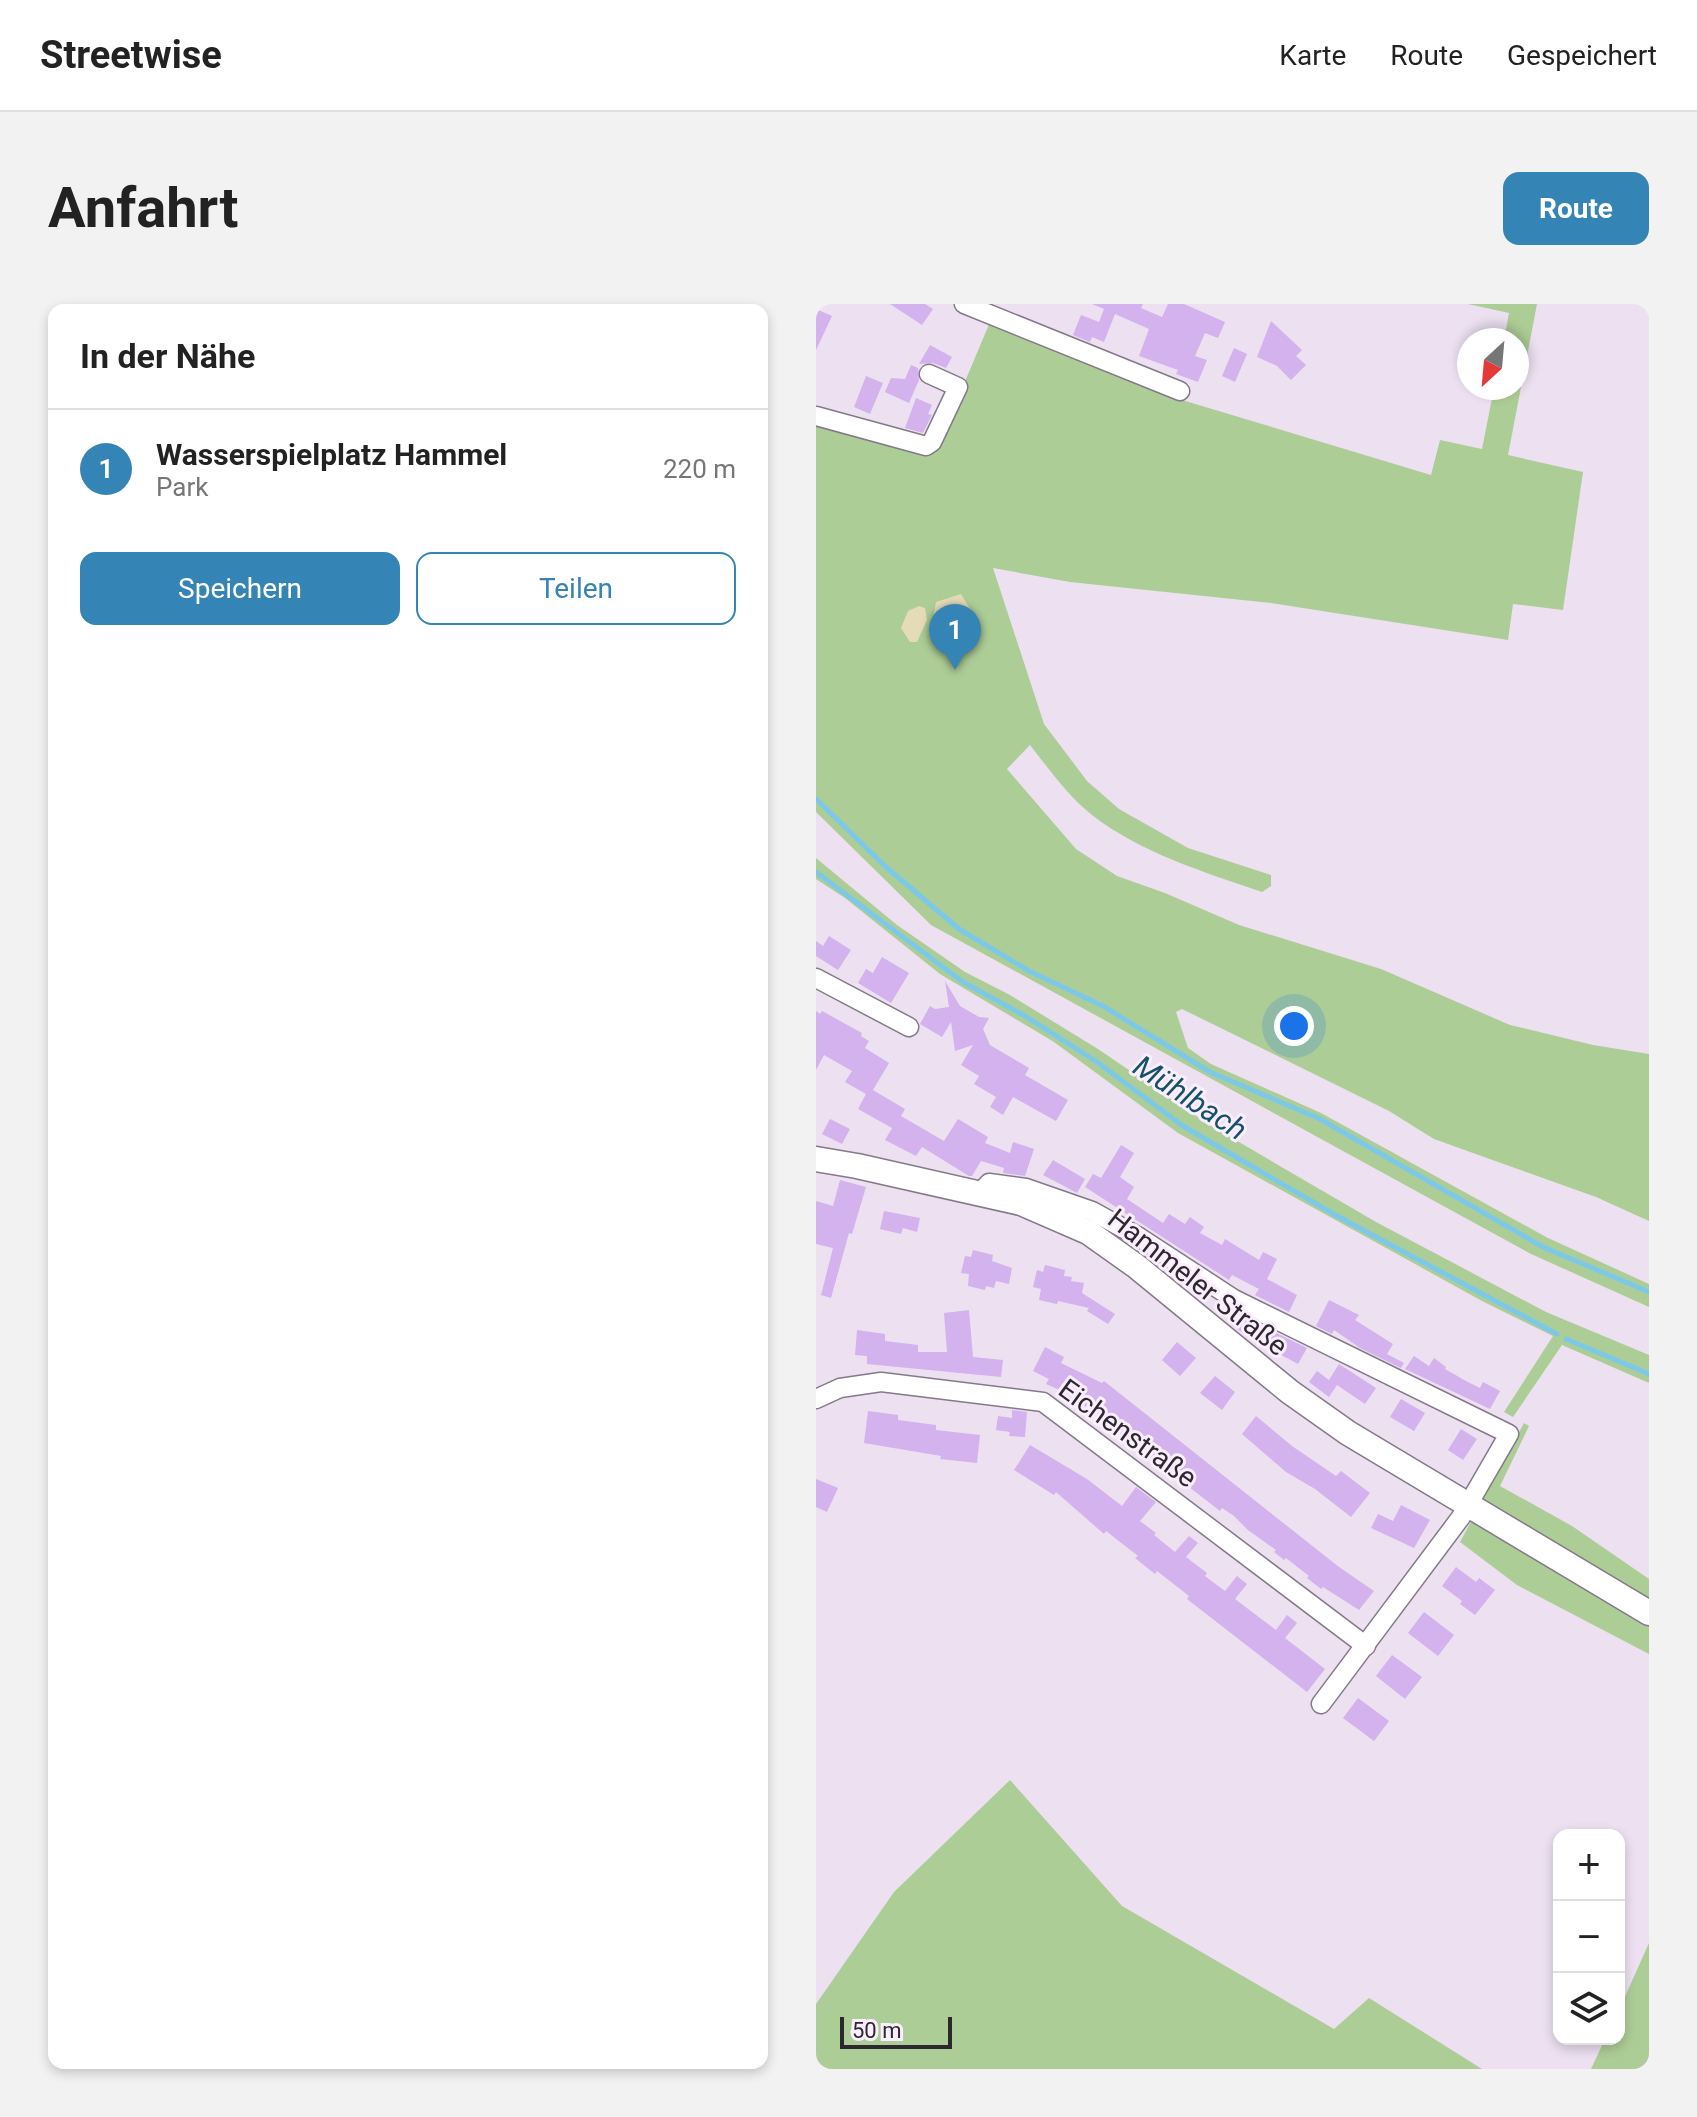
<!DOCTYPE html>
<html lang="de">
<meta charset="utf-8">
<style>
:root{--surface:#fff;--page:#f2f2f2;--text:#222;--muted:#767676;--line:#e0e0e0;--accent:#3584b6}
body{margin:0;font-family:Roboto,sans-serif;background:var(--page);color:var(--text)}
.controls{position:absolute;right:24px;bottom:24px;display:grid;overflow:hidden;border-radius:16px;box-shadow:0 4px 12px #0003}
.controls button{width:72px;height:72px;display:grid;place-items:center;padding:0;border:0;border-bottom:2px solid var(--line);background:var(--surface);color:var(--text);font:40px sans-serif}
.compass{position:absolute;left:641px;top:24px;width:72px;height:72px;border-radius:50%;background:var(--surface);box-shadow:0 4px 12px #0003;rotate:206deg}
.scale{position:absolute;left:24px;bottom:20px;width:112px;box-sizing:border-box;padding-left:8px;border:4px solid #2d282e;border-top:0;font-size:22px;line-height:28px;white-space:nowrap;color:#2d282e;-webkit-text-stroke:6px #faeefe;paint-order:stroke}
.you{position:absolute;left:478px;top:722px;width:28px;height:28px;margin:-20px;border:6px solid #fff;border-radius:50%;background:#1a73e8;box-shadow:0 0 0 12px #1a73e833}
.badge{display:grid;place-items:center;width:52px;height:52px;border-radius:50%;background:var(--accent);color:#fff;font-size:26px;font-weight:700}
.pin{position:absolute;translate:-50% -66px;filter:drop-shadow(0 2px 4px #0008)}
.pin::after{content:'';position:absolute;top:42px;width:28px;height:24px;background:inherit;clip-path:polygon(0 0,100% 0,50% 100%)}
.list{margin:0;padding:0;list-style:none}
h2{display:flex;justify-content:space-between;align-items:center;height:104px;margin:0;padding:0 32px;font-size:34px}
h2 small{font-size:26px;font-weight:400;color:var(--muted)}
.list li{display:grid;grid-template-columns:52px 1fr auto;gap:24px;align-items:center;box-sizing:border-box;height:120px;padding:0 32px;border-top:2px solid var(--line)}
.list b{display:block;font-size:30px;white-space:nowrap}
.list p{margin:0;font-size:26px;white-space:nowrap;color:var(--muted)}
.list em{font-size:26px;font-style:normal;color:var(--muted)}
.actions{display:flex;gap:16px;padding:24px 32px}
.actions a{flex:1;padding:18px 0;border:2px solid var(--accent);border-radius:16px;text-align:center;font-size:28px;color:var(--accent)}
.actions .main{background:var(--accent);color:#fff}
.icon{flex:none;width:44px;height:44px;fill:none;stroke:currentColor;stroke-width:2;stroke-linecap:round;stroke-linejoin:round}
.map{position:relative;flex:none;width:833px;height:1765px;overflow:hidden;border-radius:16px}
header{display:flex;align-items:center;gap:48px;box-sizing:border-box;height:112px;padding:0 40px;background:var(--surface);border-bottom:2px solid var(--line)}
header strong{font-size:38px}
nav{display:flex;gap:44px;margin-inline-start:auto;font-size:28px}
.intro{display:flex;align-items:center;justify-content:space-between;box-sizing:border-box;height:192px;padding:0 48px}
h1{margin:0;font-size:56px}
.button{padding:20px 36px;border-radius:16px;background:var(--accent);color:#fff;font-size:28px;font-weight:700}
main{display:flex;gap:48px;padding:0 48px}
aside{flex:1;background:var(--surface);border-radius:16px;box-shadow:0 4px 12px #0003}
.map>svg:first-child{display:block}
.green{fill:#adcd96}
.sand{fill:#e5dcb7}
.lines{fill:none;stroke-linecap:round;stroke-linejoin:round}
.stream{stroke:#7cc8e9;stroke-width:5}
.building{fill:#d4b2ed}
.minor-casing{stroke:#847988;stroke-width:21}
.major-casing{stroke:#847988;stroke-width:27}
.minor{stroke:#fff;stroke-width:18}
.major{stroke:#fff;stroke-width:24}
.labels{text-anchor:middle;stroke-width:6;stroke-linejoin:round;paint-order:stroke}
.street-label{font-size:28px;fill:#2d282e;stroke:#faeefe}
.water-label{font-size:30px;font-style:italic;fill:#145269;stroke:#faeefe}
</style>
<header>
<strong>Streetwise</strong>
<nav><a>Karte</a><a>Route</a><a>Gespeichert</a></nav>
</header>
<div class="intro"><h1>Anfahrt</h1><a class="button">Route</a></div>
<main>
<aside>
<h2>In der Nähe<small></small></h2>
<ul class="list">
<li><span class="badge">1</span><div><b>Wasserspielplatz Hammel</b><p>Park</p></div><em>220 m</em></li>
</ul>
<div class="actions"><a class="main">Speichern</a><a>Teilen</a></div>
</aside>
<div class="map">
<svg width="833" height="1765" viewBox="0 0 833 1765">
<rect width="100%" height="100%" fill="#ece0f1"/>
<g class="green">
<path d="M652 0H721L692 151 767 168 747 306 697 300 692 336 455 299 254 278 177 264 228 420 271 477 303 505 372 544 455 571V582L446 588C388 568 325 549 276 511 251 491 233 465 214 441L191 465 260 545 301 572 349 589 423 621 565 665 694 721 777 741 833 750V917L780 893 618 835 573 807 366 705 360 708 372 744 395 760 505 809 732 934 833 980V1003L715 950 115 621 0 508V117L119 149 174 18 366 96 615 171 624 136 666 145 678 84H701V36H688L693 9Z"/>
<polygon points="0,554 81,621 149,668 194,691 282,745 392,820 560,918 730,1008 833,1051 833,1079 746,1041 697,1113 688,1108 737,1032 666,997 362,829 238,738 124,670 29,594 0,575"/>
<polygon points="708,1119 713,1122 684,1182 756,1222 833,1275 833,1350 701,1281 644,1238"/>
<polygon points="194,1476 306,1602 518,1725 553,1694 666,1765 0,1765 0,1700 78,1588"/>
<polygon points="833,1639 833,1765 775,1765 789,1735 803,1735 803,1706"/>
</g>
<g class="sand">
<path d="M145 290 162 318 145 334 138 345C117 330 115 323 120 298Z"/>
<polygon points="103,302 109,304 111,316 101,338 94,338 85,324 92,307"/>
</g>
<g class="lines">
<g class="stream">
<polyline points="0,495 70,563 143,625 213,667 287,702 394,768 504,815 727,943 833,988"/>
<polyline points="0,568 147,678 209,712 281,758 367,822 521,912 741,1030"/>
<polyline points="750,1035 833,1070"/>
</g>
</g>
<g class="building">
<polygon points="74,0 109,0 117,5 106,21"/>
<polygon points="276,0 327,0 325,4 346,13 352,0 368,0 409,18 402,34 389,29 379,52 391,56 382,78 360,70 362,66 323,52 333,25 299,10 288,38 276,33 274,38 257,31 265,11 283,18 288,5"/>
<polygon points="0,5 16,12 0,46"/>
<polygon points="455,17 486,46 480,52 490,61 475,76 461,62 441,53"/>
<polygon points="114,41 136,53 130,64 117,59 103,60"/>
<polygon points="418,44 431,50 419,78 406,72"/>
<polygon points="95,61 102,64 103,76 93,99 69,88 75,74 89,75"/>
<polygon points="50,72 67,79 54,110 38,103"/>
<polygon points="100,94 116,101 112,110 116,111 107,129 89,124"/>
<polygon points="13,632 35,646 22,666 0,652 0,637 7,642"/>
<polygon points="66,653 93,669 75,699 42,679 50,665 57,669"/>
<polygon points="129,677 144,702 163,713 173,714 167,725 174,741 213,764 209,771 252,796 240,817 197,793 187,811 174,803 180,793 158,780 163,772 145,761 157,741 139,747 135,718 126,733 104,720 114,702 119,705 133,703"/>
<polygon points="0,707 4,710 6,707 46,729 45,732 53,737 49,744 73,759 57,786 89,805 85,812 128,837 142,815 172,833 169,839 194,849 197,838 218,845 209,872 187,869 188,864 165,857 156,872 153,872 106,843 100,852 69,836 76,824 42,805 50,790 29,778 36,767 8,751 0,766"/>
<polygon points="14,815 34,825 26,840 6,830"/>
<polygon points="305,841 318,849 304,873 318,883 311,895 347,919 353,910 369,920 374,913 388,923 384,929 406,941 409,935 443,956 447,948 461,955 451,975 481,991 473,1008 439,991 443,985 416,971 413,976 269,883 277,870 285,874"/>
<polygon points="237,856 269,875 261,889 227,871"/>
<polygon points="24,876 50,883 36,930 33,929 15,994 5,991 17,944 0,940 0,897 17,902"/>
<polygon points="68,907 104,914 101,928 87,924 85,930 64,925"/>
<polygon points="157,946 177,951 176,957 196,964 193,980 180,977 178,984 170,982 169,986 152,982 153,970 145,969 149,952 155,953"/>
<polygon points="229,961 249,966 248,972 256,973 255,977 268,979 266,989 299,1010 292,1020 271,1007 273,1004 242,997 241,1000 223,996 225,985 217,983 221,966 227,968"/>
<polygon points="513,996 543,1011 539,1016 577,1040 571,1050 588,1059 585,1064 544,1044 518,1026 516,1030 500,1022"/>
<polygon points="153,1006 157,1053 187,1056 185,1073 51,1060 51,1052 39,1051 41,1026 69,1030 69,1037 102,1041 102,1048 131,1048 128,1009"/>
<polygon points="421,1010 455,1030 456,1027 491,1044 482,1060 439,1037 420,1024 414,1020"/>
<polygon points="361,1038 380,1054 364,1072 346,1056"/>
<polygon points="229,1043 248,1053 245,1059 286,1079 288,1077 523,1263 558,1287 543,1306 507,1283 505,1285 500,1281 491,1274 493,1272 470,1254 468,1256 458,1248 460,1246 432,1226 418,1212 406,1204 404,1207 283,1113 289,1114 275,1107 255,1091 230,1080 233,1075 217,1067"/>
<polygon points="598,1052 613,1062 618,1054 630,1063 629,1065 650,1077 664,1084 667,1078 684,1087 674,1105 589,1065"/>
<polygon points="523,1060 560,1084 549,1100 521,1081 513,1093 493,1078 501,1067 513,1076"/>
<polygon points="399,1072 419,1088 406,1106 384,1089"/>
<polygon points="585,1095 609,1109 598,1127 574,1113"/>
<polygon points="196,1106 211,1108 209,1133 193,1132 194,1128 180,1126 182,1112 196,1114"/>
<polygon points="52,1107 82,1111 82,1116 120,1121 120,1126 164,1131 161,1159 124,1155 125,1152 48,1139"/>
<polygon points="440,1112 476,1142 520,1172 525,1167 554,1189 535,1213 499,1185 470,1168 426,1130"/>
<polygon points="645,1125 661,1135 647,1156 632,1146"/>
<polygon points="214,1141 271,1175 306,1202 320,1183 340,1198 324,1217 340,1229 338,1231 359,1248 373,1232 382,1239 370,1253 391,1269 389,1272 409,1287 421,1272 431,1280 419,1295 460,1326 471,1311 481,1319 469,1334 509,1365 491,1388 371,1295 373,1292 341,1267 339,1270 319,1254 322,1252 290,1227 288,1230 240,1188 238,1191 198,1166"/>
<polygon points="0,1175 22,1184 11,1208 0,1203"/>
<polygon points="585,1201 614,1216 598,1244 555,1224 562,1210 577,1217"/>
<polygon points="640,1263 660,1278 663,1274 679,1286 659,1311 644,1300 646,1297 626,1282"/>
<polygon points="608,1308 638,1331 622,1352 592,1329"/>
<polygon points="576,1351 606,1373 589,1395 560,1372"/>
<polygon points="542,1394 573,1417 558,1437 527,1414"/>
</g>
<g class="lines">
<defs>
<g id="minor">
<polyline points="148,0 364,87"/>
<polyline points="0,112 110,142 116,138 142,83 113,70"/>
<polyline points="0,674 93,723"/>
<polyline points="163,890 173,879 210,884 276,907 323,933 418,995 693,1130 645,1213 505,1400"/>
<polyline points="0,1095 24,1084 65,1078 227,1098 550,1342"/>
</g>
<polyline id="major" points="0,855 41,862 205,899 272,928 320,962 474,1088 532,1129 833,1309"/>
</defs>
<use href="#minor" class="minor-casing"/>
<use href="#major" class="major-casing"/>
<use href="#minor" class="minor"/>
<use href="#major" class="major"/>
</g>
<g class="labels">
<g class="street-label">
<text transform="translate(382 978) rotate(38)" y="10">Hammeler Straße</text>
<text transform="translate(312 1129) rotate(36)" y="10">Eichenstraße</text>
</g>
<g class="water-label">
<text transform="translate(374 794) rotate(33)" y="10">Mühlbach</text>
</g>
</g>
</svg>
<div class="controls">
<button>+</button>
<button>−</button>
<button><svg class="icon" aria-label="layers" viewBox="0 0 24 24"><path d="M12 4l9 5-9 5-9-5zM3 14l9 5 9-5"/></svg></button>
</div>
<svg class="compass" viewBox="-18 -18 36 36"><path d="M0-13l5 13h-10z" fill="#e53935"/><path d="M0 13l5-13h-10z" fill="#767676"/></svg>
<div class="scale">50 m</div>
<div class="you"></div>
<div class="pin badge" style="left:139px;top:366px">1</div>
</div>
</main>
